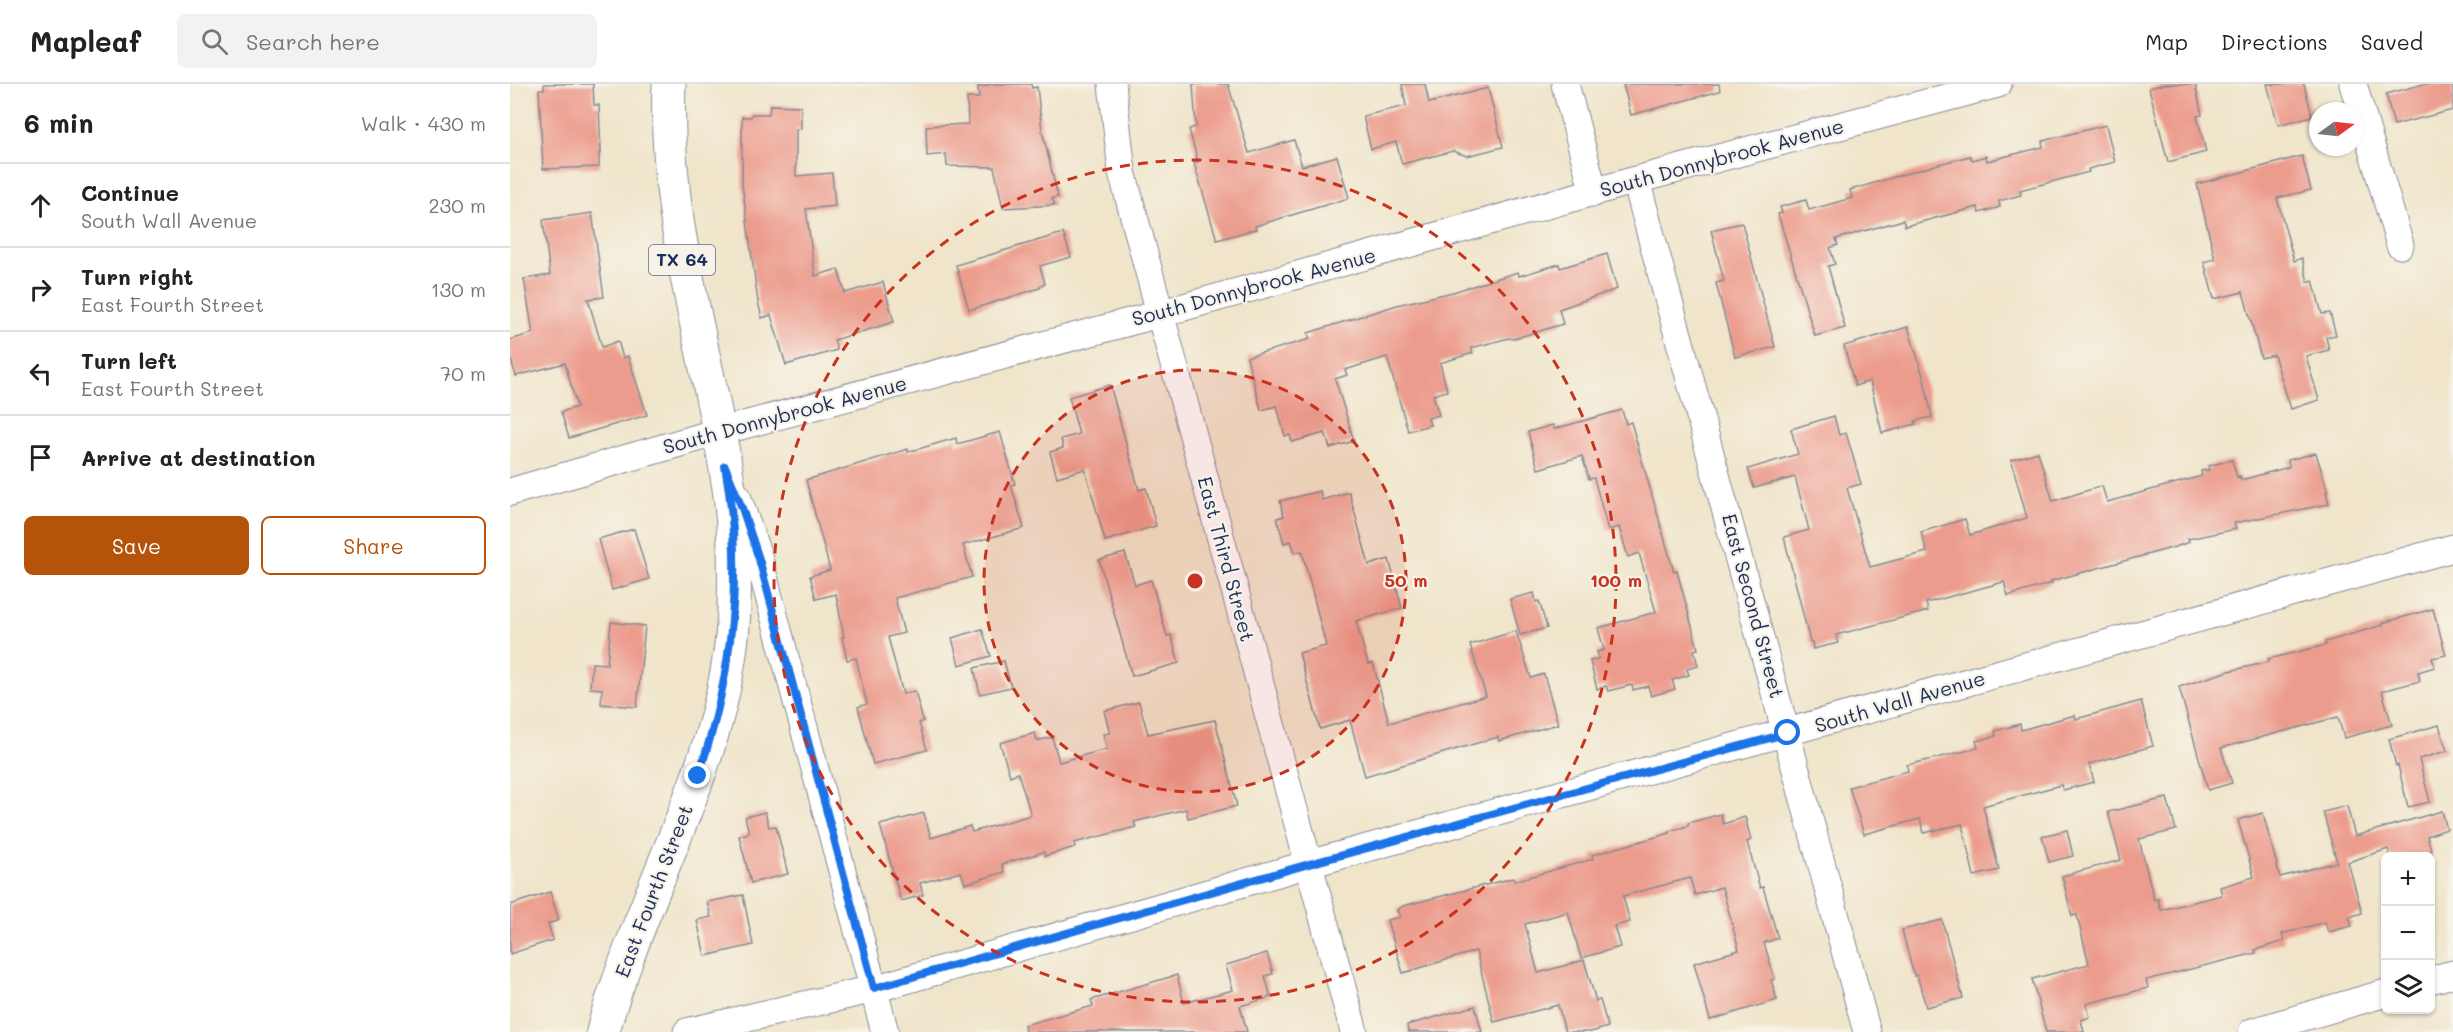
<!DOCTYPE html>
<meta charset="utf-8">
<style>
:root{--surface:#fff;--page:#f2f2f2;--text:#222;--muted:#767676;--line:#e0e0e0;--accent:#b45309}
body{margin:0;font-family:Mali,sans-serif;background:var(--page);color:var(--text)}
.controls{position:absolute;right:18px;bottom:18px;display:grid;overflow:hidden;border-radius:9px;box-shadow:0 2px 4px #0004}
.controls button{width:54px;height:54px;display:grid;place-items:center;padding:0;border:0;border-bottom:2px solid var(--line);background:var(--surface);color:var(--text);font:30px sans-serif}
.compass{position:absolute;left:1799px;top:18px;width:54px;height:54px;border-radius:50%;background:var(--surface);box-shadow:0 2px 4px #0004;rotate:75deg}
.stop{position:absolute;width:18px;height:18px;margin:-14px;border:4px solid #1a73e8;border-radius:50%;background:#fff}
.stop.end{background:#1a73e8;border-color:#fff;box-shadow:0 2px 6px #0008}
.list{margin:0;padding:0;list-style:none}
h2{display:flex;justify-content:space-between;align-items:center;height:78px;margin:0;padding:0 24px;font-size:26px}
h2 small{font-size:20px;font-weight:400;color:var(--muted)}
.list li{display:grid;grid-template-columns:39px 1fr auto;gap:18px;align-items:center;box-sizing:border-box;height:84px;padding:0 24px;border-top:2px solid var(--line)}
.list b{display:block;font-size:22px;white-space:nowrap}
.list p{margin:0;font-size:20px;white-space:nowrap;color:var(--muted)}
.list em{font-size:20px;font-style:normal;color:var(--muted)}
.actions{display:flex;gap:12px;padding:18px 24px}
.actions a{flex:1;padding:14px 0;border:2px solid var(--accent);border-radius:9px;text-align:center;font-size:21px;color:var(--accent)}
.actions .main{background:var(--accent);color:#fff}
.icon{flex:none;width:33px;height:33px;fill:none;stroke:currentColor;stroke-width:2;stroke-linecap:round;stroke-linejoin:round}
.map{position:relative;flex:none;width:1943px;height:948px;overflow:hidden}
header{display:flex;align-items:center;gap:36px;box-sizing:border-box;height:84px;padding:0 30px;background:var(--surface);border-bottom:2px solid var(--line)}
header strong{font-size:28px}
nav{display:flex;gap:33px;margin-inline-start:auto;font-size:21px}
.search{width:420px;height:54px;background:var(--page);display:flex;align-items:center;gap:15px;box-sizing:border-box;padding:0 21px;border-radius:9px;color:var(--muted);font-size:22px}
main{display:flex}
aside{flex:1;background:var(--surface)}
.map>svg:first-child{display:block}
.building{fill:#ec9c8d}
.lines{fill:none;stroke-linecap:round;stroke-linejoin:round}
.minor-casing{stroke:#868a94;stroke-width:29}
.major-casing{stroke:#868a94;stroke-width:35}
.minor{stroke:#fff;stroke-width:27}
.major{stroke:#fff;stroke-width:33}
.route{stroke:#1a73e8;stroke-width:8}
.ring{fill:none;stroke:#c8321e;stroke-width:3;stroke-dasharray:10 8}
.labels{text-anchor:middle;stroke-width:4.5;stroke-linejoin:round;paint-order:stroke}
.shield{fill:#f7f3e8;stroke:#5d6a87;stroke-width:1.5}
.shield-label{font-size:18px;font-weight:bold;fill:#1b2f5e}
.street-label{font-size:20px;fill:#1b2f5e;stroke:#f7f3e8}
.centre{fill:#c8321e;stroke:#f7f3e8;stroke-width:3}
.ring-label{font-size:18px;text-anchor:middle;font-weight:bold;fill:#c8321e;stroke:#f7f3e8;stroke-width:4.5;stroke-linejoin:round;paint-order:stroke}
</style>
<header>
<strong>Mapleaf</strong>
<div class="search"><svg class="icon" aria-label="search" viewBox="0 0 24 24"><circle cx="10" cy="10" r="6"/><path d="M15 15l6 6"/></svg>Search here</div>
<nav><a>Map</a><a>Directions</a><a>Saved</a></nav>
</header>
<main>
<aside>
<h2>6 min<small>Walk · 430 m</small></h2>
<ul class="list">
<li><svg class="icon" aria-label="ahead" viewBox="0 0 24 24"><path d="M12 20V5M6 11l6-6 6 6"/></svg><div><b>Continue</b><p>South Wall Avenue</p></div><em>230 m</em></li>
<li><svg class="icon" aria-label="right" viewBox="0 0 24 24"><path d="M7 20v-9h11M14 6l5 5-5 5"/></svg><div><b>Turn right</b><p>East Fourth Street</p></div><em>130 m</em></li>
<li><svg class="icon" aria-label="left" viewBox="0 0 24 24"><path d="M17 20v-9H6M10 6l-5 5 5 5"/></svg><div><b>Turn left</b><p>East Fourth Street</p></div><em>70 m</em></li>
<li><svg class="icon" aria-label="arrive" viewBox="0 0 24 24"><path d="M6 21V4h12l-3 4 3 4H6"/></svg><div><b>Arrive at destination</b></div></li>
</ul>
<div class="actions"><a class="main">Save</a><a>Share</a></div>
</aside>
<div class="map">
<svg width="1943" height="948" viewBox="0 0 1943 948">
<rect width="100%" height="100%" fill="#f7f3e8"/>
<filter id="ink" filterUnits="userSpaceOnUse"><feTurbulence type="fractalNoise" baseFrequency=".0167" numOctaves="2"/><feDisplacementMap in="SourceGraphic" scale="12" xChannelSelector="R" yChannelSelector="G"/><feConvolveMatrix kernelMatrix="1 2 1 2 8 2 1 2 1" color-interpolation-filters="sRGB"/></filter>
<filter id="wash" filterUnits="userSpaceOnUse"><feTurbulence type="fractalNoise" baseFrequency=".008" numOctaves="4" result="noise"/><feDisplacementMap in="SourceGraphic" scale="24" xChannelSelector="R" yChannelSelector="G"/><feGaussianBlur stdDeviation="1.35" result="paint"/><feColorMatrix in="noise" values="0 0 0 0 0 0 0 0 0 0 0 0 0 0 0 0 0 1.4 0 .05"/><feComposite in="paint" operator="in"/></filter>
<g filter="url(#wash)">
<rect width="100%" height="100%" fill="#f0e5ca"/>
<g id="blocks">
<g class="building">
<polygon points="34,0 83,0 84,21 89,21 91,69 89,69 89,83 33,85 29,5 34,5"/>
<polygon points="477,0 521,0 522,4 527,3 532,46 548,113 542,114 545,121 493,124 484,83 437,82 436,70 417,72 416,42 458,40 457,14 469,14 468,3 477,2"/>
<polygon points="683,0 718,0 739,69 784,56 792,82 827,72 839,114 745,142 746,145 707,156 684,79 688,78 679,45 686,43"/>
<polygon points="892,0 915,0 919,19 978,4 993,63 957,72 943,67 892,80 886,58 861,65 853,32 896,22"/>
<polygon points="1113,0 1209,0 1210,7 1121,31"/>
<polygon points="1655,0 1685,0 1692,31 1687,32 1696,68 1658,78 1639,4"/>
<polygon points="1757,0 1794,0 1802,32 1768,41"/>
<polygon points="1914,0 1943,0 1943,26 1884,41 1876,10"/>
<polygon points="260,21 291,22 291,45 286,45 286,92 322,89 325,122 296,125 305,192 328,185 335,209 373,198 384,238 324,256 327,266 276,281 261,231 252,234 248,218 232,100 232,33 241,33 242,30 259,30"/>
<polygon points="1596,41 1605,78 1578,85 1579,88 1510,106 1511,111 1489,117 1490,123 1469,129 1468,123 1395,142 1393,136 1326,155 1328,161 1320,164 1325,180 1318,182 1335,244 1305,252 1268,130 1272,129 1270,123 1296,116 1299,126 1342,114 1340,106 1429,80 1460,72 1462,76 1476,72 1477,77 1533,63 1532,57"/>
<polygon points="1792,72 1801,106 1767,114 1784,177 1792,174 1798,198 1803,196 1812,230 1820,229 1826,251 1816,253 1819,266 1796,272 1809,316 1781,325 1764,271 1751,274 1733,208 1704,215 1694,178 1705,175 1687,100"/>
<polygon points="82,129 94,213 78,215 92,263 108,257 113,274 118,272 137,331 59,354 51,328 67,323 55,279 6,292 0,273 0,256 23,249 14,195 40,191 33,136"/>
<polygon points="1232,139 1265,263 1225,273 1206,199 1214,197 1201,146"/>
<polygon points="553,149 561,173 530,182 535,200 530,202 530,204 459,226 446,181"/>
<polygon points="1097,170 1107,205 1049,225 1053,240 1003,255 999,254 961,264 963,269 930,279 937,307 923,311 929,331 918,334 920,341 898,347 877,273 835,286 837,291 825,295 844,357 820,364 815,349 782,358 780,351 775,352 767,322 751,326 737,273 800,255 798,249 887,221 943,208 1008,188 1009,192 1049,180 1050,184"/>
<polygon points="1398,243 1414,295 1422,333 1405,337 1406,340 1372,349 1360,297 1345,302 1334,262"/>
<polygon points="600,301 629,406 636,404 646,442 595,457 575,385 547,393 540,368 553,364 551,355 569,350 559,313"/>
<polygon points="1112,326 1116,340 1121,338 1164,488 1167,487 1188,565 1184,566 1188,582 1177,585 1179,591 1162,596 1165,605 1141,612 1138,602 1123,606 1122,601 1098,607 1096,602 1087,605 1080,577 1089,574 1087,568 1094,566 1088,544 1146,528 1129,469 1118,473 1109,443 1098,446 1084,394 1079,395 1072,372 1028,385 1018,348 1043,341 1044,345"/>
<polygon points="1324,332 1329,351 1336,349 1351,400 1337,404 1360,483 1417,468 1411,448 1455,435 1460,451 1517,434 1501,376 1528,368 1543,417 1592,402 1597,418 1692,392 1691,387 1699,386 1698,382 1722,376 1727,393 1730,392 1731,396 1779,383 1778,376 1806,369 1818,408 1816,408 1819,420 1724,439 1726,445 1678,455 1679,458 1665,463 1541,497 1542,499 1498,512 1494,498 1416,519 1418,527 1326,551 1328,559 1303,565 1302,558 1300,558 1274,453 1299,446 1285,393 1244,404 1238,385 1288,370 1281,345"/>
<polygon points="490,348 505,400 501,401 514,444 453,461 462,493 385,514 394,549 378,553 393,610 405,607 413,637 409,639 417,666 363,680 348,623 357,620 346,574 337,576 332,553 334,553 326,510 306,515 300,492 320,486 296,396 398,365 398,368 446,354 447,360"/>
<polygon points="810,407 812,416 839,408 859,481 879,475 892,524 846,537 858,580 863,579 879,639 976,612 960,561 1006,547 1021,594 1034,590 1048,640 989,657 988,653 855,692 840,636 810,645 789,569 816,562 792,467 785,469 781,457 774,459 767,434 774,432 770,417"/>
<polygon points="124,445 139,495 102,506 88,455"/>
<polygon points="615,469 625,501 641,496 657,552 661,551 669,579 622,592 589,476"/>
<polygon points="1024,509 1026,518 1029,517 1037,544 1010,551 1000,515"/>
<polygon points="1923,525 1936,571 1922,574 1925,583 1908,588 1910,597 1872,607 1882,641 1834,654 1828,633 1711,664 1722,699 1698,706 1669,603 1719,587 1759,578 1758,575 1816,561 1815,558 1873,541 1872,539"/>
<polygon points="101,538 135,542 127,623 91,620 92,605 80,604 82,579 97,580"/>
<polygon points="472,545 481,572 449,581 442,554"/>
<polygon points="494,577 501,603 470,610 464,584"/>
<polygon points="1631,617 1643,662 1579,680 1584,698 1553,706 1551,701 1473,722 1489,786 1464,792 1452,740 1414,749 1410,735 1354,750 1339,703 1398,687 1397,681 1468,664 1466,657 1486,652 1485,647 1510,640 1511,646 1565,631 1566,635"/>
<polygon points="629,618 638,650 705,636 727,722 678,734 676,725 624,738 626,743 564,759 565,763 535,772 534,768 492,780 494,788 455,800 451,788 410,799 413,811 391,817 370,741 414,729 421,754 460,742 462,748 521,731 508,689 500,692 490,659 525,649 527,657 542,653 549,678 597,665 593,650 600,649 594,627"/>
<polygon points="1929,641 1937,667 1909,675 1920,718 1898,723 1888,681 1886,682 1879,655"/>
<polygon points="1657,714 1666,746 1629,755 1644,816 1648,815 1651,826 1712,811 1710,803 1744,793 1728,736 1753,729 1770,793 1827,778 1813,728 1837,722 1845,752 1932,727 1937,745 1917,752 1923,772 1880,772 1878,765 1838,778 1852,829 1839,833 1842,842 1818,848 1815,838 1772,850 1774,857 1745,866 1746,869 1636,896 1638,904 1576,920 1580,933 1571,936 1574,948 1536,948 1522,895 1579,880 1567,831 1562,832 1552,792 1611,776 1598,728"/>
<polygon points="255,728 259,743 266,742 278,790 241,799 229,752 239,749 235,733"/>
<polygon points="1211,730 1213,740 1235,733 1241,756 1237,758 1250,804 1253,803 1268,854 1254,859 1265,895 1261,896 1267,916 1200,936 1184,879 1229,866 1212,803 1185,811 1180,794 1113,812 1120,838 1104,842 1110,863 1071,874 1058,828 1015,840 1028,889 1074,876 1086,917 1090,916 1098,943 1081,948 1055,948 1048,921 984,938 966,867 893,889 877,836 890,833 887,826 893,822 1003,794 1004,797 1083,775 1082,771 1160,749 1159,747 1178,742 1178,739"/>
<polygon points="1557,746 1563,772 1539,778 1532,752"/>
<polygon points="40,808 49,836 38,840 43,856 0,870 0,821"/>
<polygon points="233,811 243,861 195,872 187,836 201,833 197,818"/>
<polygon points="1432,836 1453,914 1416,923 1407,891 1404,892 1392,846"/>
<polygon points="757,869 763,890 755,892 761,913 730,922 737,948 515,948 514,941 583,922 581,916 667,891 674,919 723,906 716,881"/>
<polygon points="965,922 972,948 898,948 897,941"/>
</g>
</g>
</g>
<g filter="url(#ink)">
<use href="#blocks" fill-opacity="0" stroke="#868a94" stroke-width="1.5"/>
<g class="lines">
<defs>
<g id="minor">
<polyline points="602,0 612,88 844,948"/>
<polyline points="1055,0 1084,109"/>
<polyline points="1843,0 1890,161"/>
<polyline points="1126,96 1357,948"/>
<polyline points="0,408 208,348 649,230 1126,96 1488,0"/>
<polyline points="227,412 249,475 375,948"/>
<polyline points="1920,896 1943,890"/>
<polyline points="177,948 364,905 799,780 1943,464"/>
<polyline points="1742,948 1876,909"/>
</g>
<path id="major" d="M93 948C99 921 110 895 119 869 160 756 220 647 224 524 225 487 225 448 220 411 200 271 153 145 159 0"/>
</defs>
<use href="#minor" class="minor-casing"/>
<use href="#major" class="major-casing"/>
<use href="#minor" class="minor"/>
<use href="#major" class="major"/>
</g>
</g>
<g class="lines" filter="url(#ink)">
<path class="route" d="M188 692C223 593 234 487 215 382L232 424 249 475 364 904 799 780 1278 649"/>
</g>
<circle cx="685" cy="497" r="211" fill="#c8321e" fill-opacity=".12"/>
<g class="ring">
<circle cx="685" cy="497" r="211"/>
<circle cx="685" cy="497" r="421"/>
</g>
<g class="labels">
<rect class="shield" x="139" y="161" width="66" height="30" rx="4.5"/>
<g class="shield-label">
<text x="172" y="182">TX 64</text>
</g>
<g class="street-label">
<text transform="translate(1212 74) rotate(-15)" y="7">South Donnybrook Avenue</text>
<text transform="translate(744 203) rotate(-15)" y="7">South Donnybrook Avenue</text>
<text transform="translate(275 331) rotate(-15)" y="7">South Donnybrook Avenue</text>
<text transform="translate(716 475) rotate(75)" y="7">East Third Street</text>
<text transform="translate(1243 522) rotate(75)" y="7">East Second Street</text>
<text transform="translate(1390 618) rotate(-16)" y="7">South Wall Avenue</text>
<text transform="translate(144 807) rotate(-69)" y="7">East Fourth Street</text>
</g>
</g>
<circle cx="685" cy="497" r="9" class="centre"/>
<g class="ring-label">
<text x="896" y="503">50 m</text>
<text x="1106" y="503">100 m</text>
</g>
</svg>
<div class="controls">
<button>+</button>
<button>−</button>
<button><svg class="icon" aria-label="layers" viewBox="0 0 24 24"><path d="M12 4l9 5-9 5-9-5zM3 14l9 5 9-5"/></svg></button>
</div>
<svg class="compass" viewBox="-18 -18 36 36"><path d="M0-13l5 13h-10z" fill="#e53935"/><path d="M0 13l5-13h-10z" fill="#767676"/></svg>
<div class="stop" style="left:1278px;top:649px"></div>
<div class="stop end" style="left:188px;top:692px"></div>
</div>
</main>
